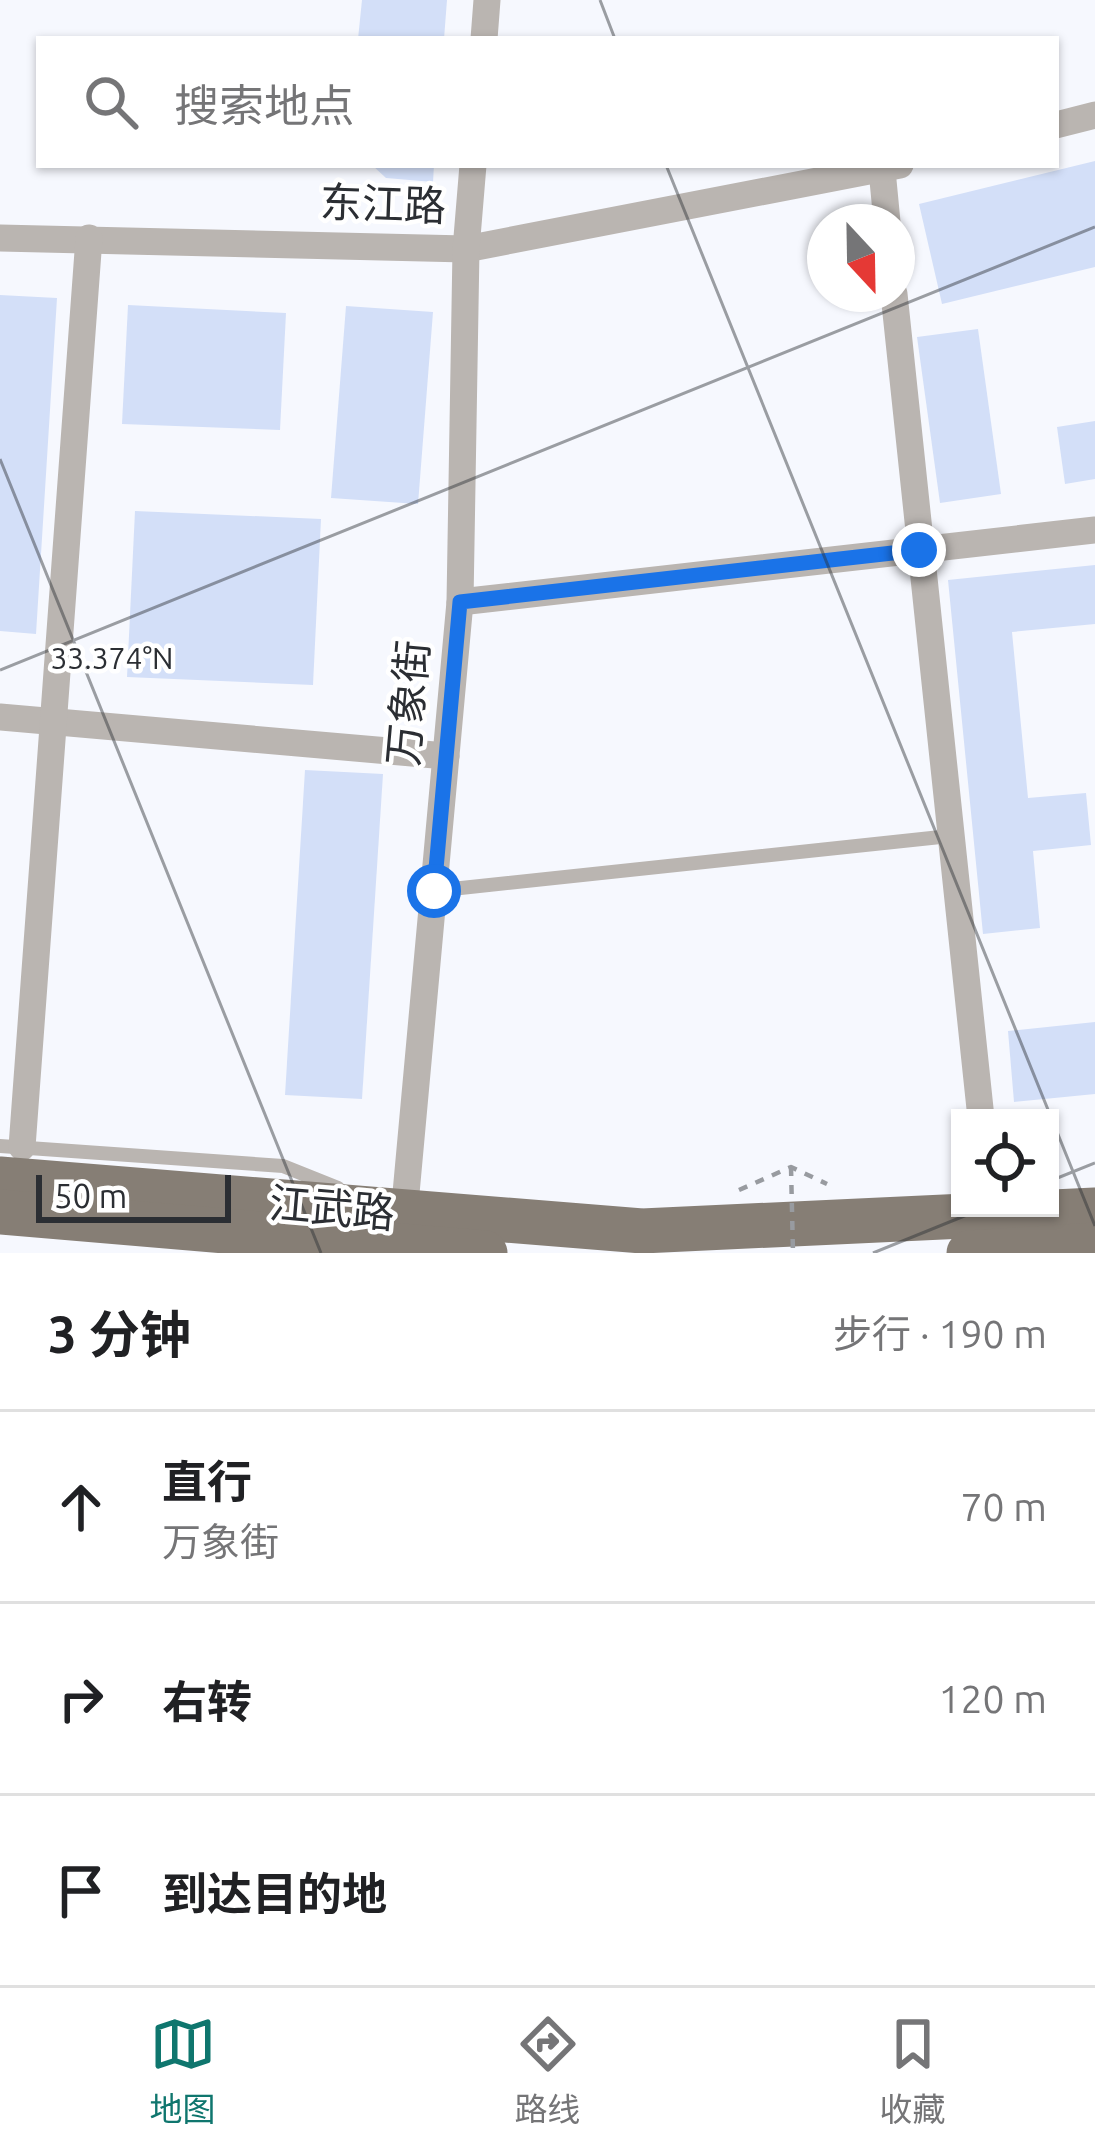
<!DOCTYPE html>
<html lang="zh">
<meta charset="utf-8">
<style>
:root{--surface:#fff;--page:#f2f2f2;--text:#202124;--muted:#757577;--line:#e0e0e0;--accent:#0f766e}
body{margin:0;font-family:Ubuntu,"Noto Sans SC",sans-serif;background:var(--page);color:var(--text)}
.controls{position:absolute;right:36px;bottom:36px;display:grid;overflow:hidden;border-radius:0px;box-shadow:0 3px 9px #0004}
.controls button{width:108px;height:108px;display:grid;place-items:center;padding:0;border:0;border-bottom:3px solid var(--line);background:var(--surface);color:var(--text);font:60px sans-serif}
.compass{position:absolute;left:807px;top:204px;width:108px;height:108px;border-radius:50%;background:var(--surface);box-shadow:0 3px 9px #0004;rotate:158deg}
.scale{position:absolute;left:36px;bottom:30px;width:195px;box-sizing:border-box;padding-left:12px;border:6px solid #2b2e33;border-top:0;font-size:33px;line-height:42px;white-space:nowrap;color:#2b2e33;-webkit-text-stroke:9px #fff;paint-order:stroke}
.stop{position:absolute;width:36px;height:36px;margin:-27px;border:9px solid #1a73e8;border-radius:50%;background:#fff}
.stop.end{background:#1a73e8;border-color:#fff;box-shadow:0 3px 12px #0008}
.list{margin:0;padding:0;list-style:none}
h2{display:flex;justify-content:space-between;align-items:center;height:156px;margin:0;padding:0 48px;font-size:51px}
h2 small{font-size:39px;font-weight:400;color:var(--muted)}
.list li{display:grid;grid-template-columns:78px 1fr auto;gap:36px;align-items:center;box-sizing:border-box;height:192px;padding:0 48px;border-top:3px solid var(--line)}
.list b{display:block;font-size:45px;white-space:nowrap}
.list p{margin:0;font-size:39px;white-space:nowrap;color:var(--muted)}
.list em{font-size:39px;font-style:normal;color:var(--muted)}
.icon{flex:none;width:66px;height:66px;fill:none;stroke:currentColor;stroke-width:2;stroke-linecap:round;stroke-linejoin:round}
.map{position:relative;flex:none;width:1095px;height:1253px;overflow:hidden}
.search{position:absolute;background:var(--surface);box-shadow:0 3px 9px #0004;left:36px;right:36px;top:36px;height:132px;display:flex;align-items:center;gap:30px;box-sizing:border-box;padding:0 42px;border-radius:0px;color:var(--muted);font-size:45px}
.sheet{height:732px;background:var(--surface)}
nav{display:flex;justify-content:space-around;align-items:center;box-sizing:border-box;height:168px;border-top:3px solid var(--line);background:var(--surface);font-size:33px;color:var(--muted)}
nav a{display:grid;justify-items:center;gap:6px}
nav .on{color:var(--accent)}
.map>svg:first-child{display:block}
.building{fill:#d3dff8}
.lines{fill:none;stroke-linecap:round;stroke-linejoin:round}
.path{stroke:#989ba0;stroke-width:4.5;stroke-dasharray:9 9;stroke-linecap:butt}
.service{stroke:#bab5b1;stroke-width:14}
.minor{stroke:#bab5b1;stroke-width:27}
.primary{stroke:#867e75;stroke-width:45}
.path-bridge{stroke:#989ba0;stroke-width:4.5;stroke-dasharray:9 9;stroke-linecap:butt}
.route{stroke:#1a73e8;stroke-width:15}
.ticks{fill:none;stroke:#2b2e33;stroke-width:3;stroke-opacity:0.45}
.labels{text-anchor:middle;stroke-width:9;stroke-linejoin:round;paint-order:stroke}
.street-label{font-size:42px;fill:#2b2e33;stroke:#fff}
.ticks-label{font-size:30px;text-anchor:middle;fill:#2b2e33;stroke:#fff;stroke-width:9;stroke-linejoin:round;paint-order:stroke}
</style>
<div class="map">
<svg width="1095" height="1253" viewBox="0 0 1095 1253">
<rect width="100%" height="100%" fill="#f6f8fe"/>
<g class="building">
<polygon points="362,0 447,0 444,39 358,39"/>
<polygon points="1095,161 1095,267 942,304 919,204"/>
<polygon points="372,165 434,165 433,182 386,178"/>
<polygon points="0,295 57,298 36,634 0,631"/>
<polygon points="128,305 286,313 280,430 122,424"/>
<polygon points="346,306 433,312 418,504 331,498"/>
<polygon points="978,329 1001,494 940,503 917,337"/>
<polygon points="1095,421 1095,479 1065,484 1057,427"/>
<polygon points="135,511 321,519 313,685 127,677"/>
<polygon points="1095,565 1095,624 1012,632 1028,798 1086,793 1091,845 1033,851 1040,928 983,934 948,580"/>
<polygon points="305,770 383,774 362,1099 285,1095"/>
<polygon points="1095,1022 1095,1094 1014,1102 1008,1031"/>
</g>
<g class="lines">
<polyline class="path" points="739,1190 791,1167 827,1184"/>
<g class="service">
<polyline points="433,891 950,836"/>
<polyline points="0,1146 283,1166 338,1188"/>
</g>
<g class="minor">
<polyline points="484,39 487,0"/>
<polyline points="1056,125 1095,115"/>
<polyline points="882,170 887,222"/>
<polyline points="0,238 466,249 900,165"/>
<polyline points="894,294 981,1118"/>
<polyline points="460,602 1095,530"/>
<polyline points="0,717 446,756"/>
<polyline points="22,1147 89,238"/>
<polyline points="403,1226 460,602 466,249 473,165"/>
</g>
<g class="primary">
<polyline points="0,1179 642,1231 1095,1210"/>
<polyline points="0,1212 485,1253"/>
<polyline points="969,1253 1095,1245"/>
</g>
<polyline class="path-bridge" points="791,1167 793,1253"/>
</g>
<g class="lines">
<polyline class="route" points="434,891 460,602 919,550"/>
</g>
<path class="ticks" d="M600 0 615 39M666 165 1095 1226M0 459 321 1253M0 670 1095 227M1050 1181 1095 1163M873 1253 984 1208"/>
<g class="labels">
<g class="street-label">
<text transform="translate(383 204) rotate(2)" y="15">东江路</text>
<text transform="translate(408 703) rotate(-85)" y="15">万象街</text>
<text transform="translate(332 1208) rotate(5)" y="15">江武路</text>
</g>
</g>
<g class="ticks-label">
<text x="112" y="669">33.374°N</text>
</g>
</svg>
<div class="controls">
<button><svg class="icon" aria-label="locate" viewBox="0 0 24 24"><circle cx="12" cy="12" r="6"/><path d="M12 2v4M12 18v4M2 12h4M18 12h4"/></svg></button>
</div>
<svg class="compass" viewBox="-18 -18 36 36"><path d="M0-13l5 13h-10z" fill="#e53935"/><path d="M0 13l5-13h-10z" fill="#757577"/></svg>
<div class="scale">50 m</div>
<div class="stop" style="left:434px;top:891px"></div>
<div class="stop end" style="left:919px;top:550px"></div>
<div class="search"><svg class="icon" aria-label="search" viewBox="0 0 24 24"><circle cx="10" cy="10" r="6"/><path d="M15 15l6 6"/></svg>搜索地点</div>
</div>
<section class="sheet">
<h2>3 分钟<small>步行 · 190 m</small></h2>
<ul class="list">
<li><svg class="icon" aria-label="ahead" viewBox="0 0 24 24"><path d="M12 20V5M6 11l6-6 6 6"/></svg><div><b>直行</b><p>万象街</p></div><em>70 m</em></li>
<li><svg class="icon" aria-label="right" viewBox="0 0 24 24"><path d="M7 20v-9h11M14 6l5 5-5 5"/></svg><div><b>右转</b></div><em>120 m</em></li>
<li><svg class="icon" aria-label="arrive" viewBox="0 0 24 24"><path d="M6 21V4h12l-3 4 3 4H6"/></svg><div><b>到达目的地</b></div></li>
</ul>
</section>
<nav>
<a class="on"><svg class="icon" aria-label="map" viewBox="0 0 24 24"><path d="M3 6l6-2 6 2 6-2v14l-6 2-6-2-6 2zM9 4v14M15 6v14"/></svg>地图</a>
<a><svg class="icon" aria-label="directions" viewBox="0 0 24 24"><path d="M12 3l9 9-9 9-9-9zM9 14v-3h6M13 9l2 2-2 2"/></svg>路线</a>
<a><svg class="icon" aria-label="saved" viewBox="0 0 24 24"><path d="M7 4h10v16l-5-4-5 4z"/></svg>收藏</a>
</nav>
